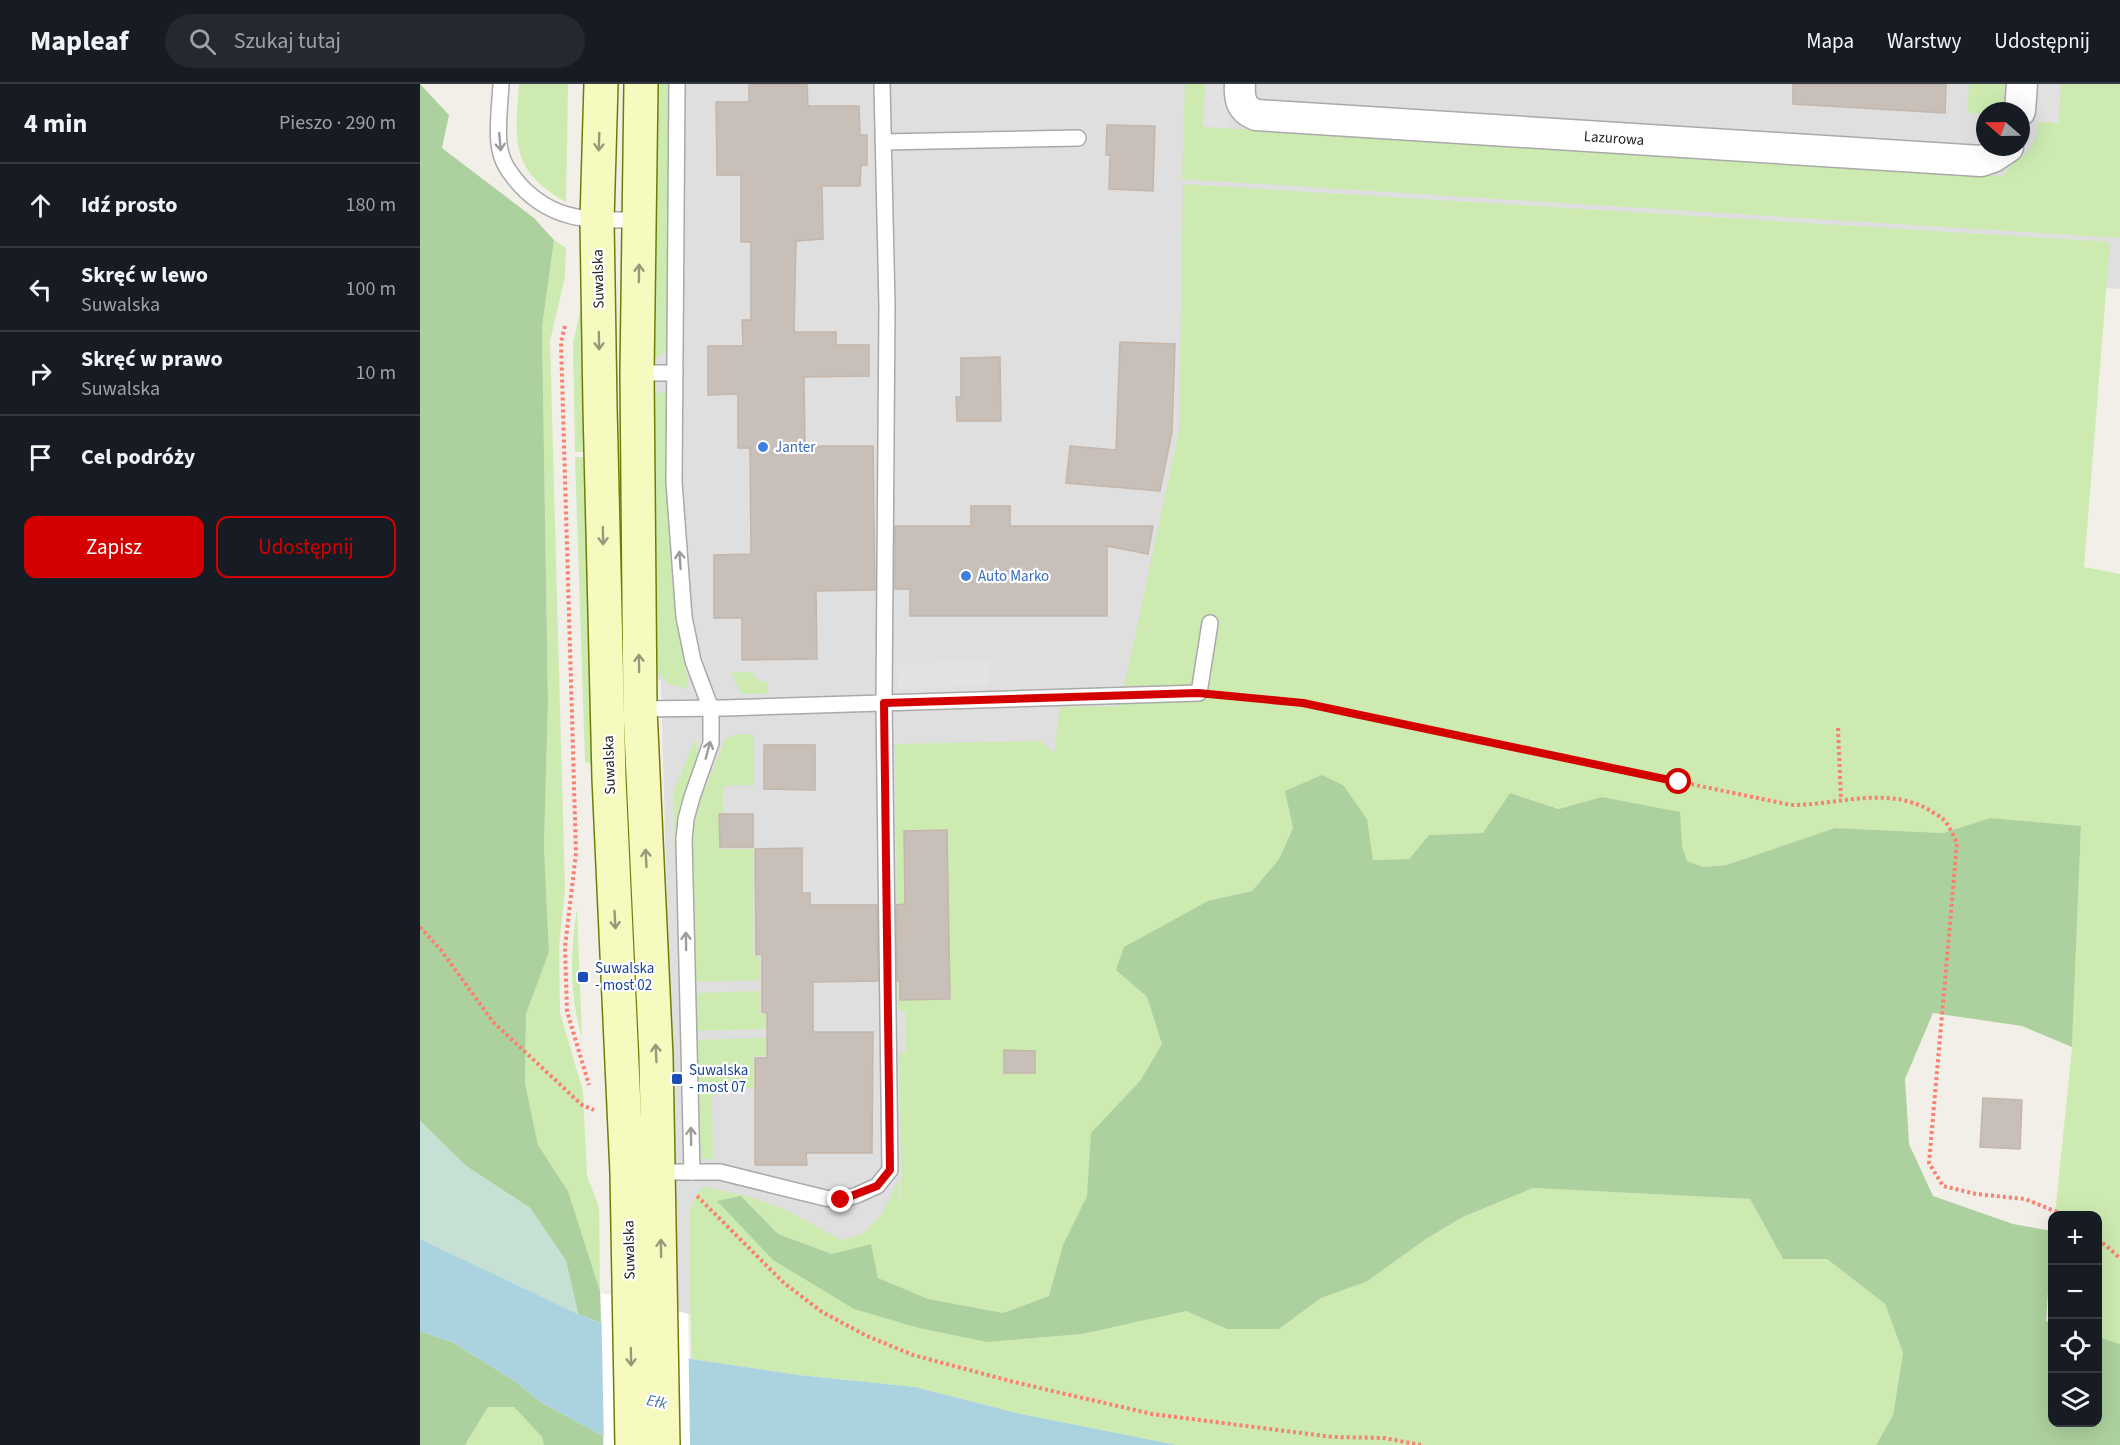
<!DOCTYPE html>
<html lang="pl">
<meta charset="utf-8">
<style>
:root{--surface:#171b24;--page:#242831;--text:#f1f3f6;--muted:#9ea1a6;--line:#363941;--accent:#d40000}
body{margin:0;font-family:"Source Sans 3",sans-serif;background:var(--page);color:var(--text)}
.controls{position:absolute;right:18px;bottom:18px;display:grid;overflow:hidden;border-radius:12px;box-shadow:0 6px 24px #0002}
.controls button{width:54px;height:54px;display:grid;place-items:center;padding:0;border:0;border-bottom:2px solid var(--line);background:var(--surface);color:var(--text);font:30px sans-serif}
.compass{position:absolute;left:1556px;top:18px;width:54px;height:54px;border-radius:50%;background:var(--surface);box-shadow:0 6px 24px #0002;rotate:290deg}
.stop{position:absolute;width:18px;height:18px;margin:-14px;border:4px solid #d40000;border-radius:50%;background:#fff}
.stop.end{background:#d40000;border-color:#fff;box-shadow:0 2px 6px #0008}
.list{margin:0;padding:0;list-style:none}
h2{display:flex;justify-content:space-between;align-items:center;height:78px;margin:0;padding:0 24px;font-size:26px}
h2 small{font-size:20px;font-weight:400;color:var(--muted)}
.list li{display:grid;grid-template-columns:39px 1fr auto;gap:18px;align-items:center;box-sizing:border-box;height:84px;padding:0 24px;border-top:2px solid var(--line)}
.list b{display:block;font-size:22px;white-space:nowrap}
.list p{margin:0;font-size:20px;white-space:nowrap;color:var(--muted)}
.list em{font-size:20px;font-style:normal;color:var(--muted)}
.actions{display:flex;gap:12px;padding:18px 24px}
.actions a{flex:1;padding:14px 0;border:2px solid var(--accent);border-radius:12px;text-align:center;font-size:21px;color:var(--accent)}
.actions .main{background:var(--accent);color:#fff}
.icon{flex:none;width:33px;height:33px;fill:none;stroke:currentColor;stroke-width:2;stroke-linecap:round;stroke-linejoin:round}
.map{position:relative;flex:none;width:1700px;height:1361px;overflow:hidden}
header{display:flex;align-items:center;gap:36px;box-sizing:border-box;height:84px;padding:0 30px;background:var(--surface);border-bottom:2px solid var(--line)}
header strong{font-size:28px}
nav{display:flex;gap:33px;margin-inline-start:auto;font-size:21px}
.search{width:420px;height:54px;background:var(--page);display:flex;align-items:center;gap:15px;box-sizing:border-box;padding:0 21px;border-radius:33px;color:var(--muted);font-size:22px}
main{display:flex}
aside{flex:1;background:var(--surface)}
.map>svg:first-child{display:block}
.residential{fill:#e0dfdf;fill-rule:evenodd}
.grass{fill:#cdebb0}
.forest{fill:#add19e}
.wetland{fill:#c6e0d4}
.parking{fill:#e2e2e2}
.water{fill:#aad3df}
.pier{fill:#fff}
.building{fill:#c7bfb8;stroke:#c4b6ab;stroke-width:1.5}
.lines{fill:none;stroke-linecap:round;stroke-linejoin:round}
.lane-casing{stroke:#a9a9a9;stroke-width:18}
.street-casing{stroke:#a9a9a9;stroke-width:33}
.secondary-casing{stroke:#707d05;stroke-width:36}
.path{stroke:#fa8072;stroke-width:4;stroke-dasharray:3 3;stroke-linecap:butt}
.lane{stroke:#fff;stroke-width:15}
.street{stroke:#fff;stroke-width:30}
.secondary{stroke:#f7fabf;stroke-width:33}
.oneway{stroke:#9c9c9c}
.oneway2{stroke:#979978}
.route{stroke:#d40000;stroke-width:8}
.shop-dot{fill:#3f7fe0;stroke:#fff;stroke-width:2}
.transit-dot{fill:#1a4fb4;stroke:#fff;stroke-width:2}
.labels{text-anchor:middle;stroke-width:4.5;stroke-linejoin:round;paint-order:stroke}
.street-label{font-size:15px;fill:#222;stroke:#fff}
.shop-label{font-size:15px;fill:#366cbe;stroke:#fff;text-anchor:start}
.transit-label{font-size:15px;fill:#164399;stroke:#fff;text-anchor:start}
.water-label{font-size:16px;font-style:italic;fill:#4a7aab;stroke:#fff}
</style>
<header>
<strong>Mapleaf</strong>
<div class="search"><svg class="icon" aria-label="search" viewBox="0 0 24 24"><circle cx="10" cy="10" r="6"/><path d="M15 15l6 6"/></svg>Szukaj tutaj</div>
<nav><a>Mapa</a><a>Warstwy</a><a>Udostępnij</a></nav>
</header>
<main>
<aside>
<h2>4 min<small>Pieszo · 290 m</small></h2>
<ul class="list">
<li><svg class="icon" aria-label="ahead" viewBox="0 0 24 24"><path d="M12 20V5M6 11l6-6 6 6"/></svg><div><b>Idź prosto</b></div><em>180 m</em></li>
<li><svg class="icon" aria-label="left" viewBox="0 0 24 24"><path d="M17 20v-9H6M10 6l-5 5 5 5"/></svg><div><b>Skręć w lewo</b><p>Suwalska</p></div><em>100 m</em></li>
<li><svg class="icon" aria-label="right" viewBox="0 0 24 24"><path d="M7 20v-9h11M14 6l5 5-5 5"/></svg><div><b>Skręć w prawo</b><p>Suwalska</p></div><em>10 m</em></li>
<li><svg class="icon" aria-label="arrive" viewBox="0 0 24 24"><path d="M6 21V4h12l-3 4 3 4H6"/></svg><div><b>Cel podróży</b></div></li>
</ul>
<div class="actions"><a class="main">Zapisz</a><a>Udostępnij</a></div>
</aside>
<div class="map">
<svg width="1700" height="1361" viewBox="0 0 1700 1361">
<rect width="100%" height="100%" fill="#f2efe9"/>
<path class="residential" d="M227 0H1700V205L844 146 798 1285 268 1230 258 1227 241 598 234 589ZM1565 27H1601V63H1565Z"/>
<g class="grass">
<path d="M99 0H148L146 118C90 86 95 58 99 0Z"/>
<polygon points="231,0 248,0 247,263 243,270 235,275 231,132"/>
<path d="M765 0H785L783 43 1584 92C1587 84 1590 83 1596 78 1610 67 1617 56 1619 38L1638 39 1641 0H1700V154L762 95Z"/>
<polygon points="1549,0 1585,0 1583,27 1565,27 1565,30 1547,29"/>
<polygon points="763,100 1690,158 1664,483 1700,490 1700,1260 1678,1253 1678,1132 1635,1131 1652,963 1661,743 1570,734 1523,749 1415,744 1306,781 1283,783 1267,778 1262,762 1182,713 1140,725 1091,709 1064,749 1009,751 989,775 952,776 947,735 873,744 859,775 832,807 788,817 696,886 727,913 742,960 720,997 672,1049 667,1112 643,1161 629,1212 583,1229 508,1215 458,1194 451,1160 413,1170 358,1150 321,1112 353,1176 567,1258 662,1250 766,1227 807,1245 859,1245 901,1214 946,1198 1006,1155 1043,1133 1113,1104 1330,1115 1363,1175 1407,1175 1465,1220 1483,1269 1473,1331 1456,1361 757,1361 601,1330 495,1303 379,1291 271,1275 269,1129 278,1107 285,1103 331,1113 364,1125 421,1156 443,1150 462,1130 479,1095 482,1131 479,970 486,968 486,928 478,926 475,660 621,657 634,670 640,623 700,622 759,347"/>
<polygon points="134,156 146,164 145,193 130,257 145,806 139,863 140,929 163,1007 167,1092 179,1123 180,1207 148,1107 118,1061 105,999 106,930 129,868 124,762 128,618 122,244"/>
<polygon points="162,219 166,368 155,368 153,259"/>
<polygon points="246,306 250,462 257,538 269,605 248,600 237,587 233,576 228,507 234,311"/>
<polygon points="155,373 166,373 174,681 165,678"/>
<polygon points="311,588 333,588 333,593 348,599 348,606 345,610 321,610"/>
<polygon points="320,650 334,651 334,701 303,702 303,728 299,729 299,765 333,765 333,872 340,872 340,896 276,898 273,747 281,714 305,656 312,652"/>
<polygon points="275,655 279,670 260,723 255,771 253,709"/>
<path d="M157 824 162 954C149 909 150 870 157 824Z"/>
<polygon points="340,907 340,930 345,930 345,945 277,947 276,909"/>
<polygon points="345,954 345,972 333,972 333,1004 300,1006 292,1014 293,1076 281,1074 277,956"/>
<polygon points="68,1323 94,1323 122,1353 124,1361 45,1361"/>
</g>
<g class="forest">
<polygon points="0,0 29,31 22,64 114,134 134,156 122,244 128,618 124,762 129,868 106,930 105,999 118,1061 148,1107 180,1207 181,1239 158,1230 146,1177 110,1124 46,1082 0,1037"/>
<polygon points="902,691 923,701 947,735 953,776 989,775 1009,751 1063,749 1090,709 1139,725 1182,713 1260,728 1262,762 1267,777 1283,783 1306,781 1415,744 1523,749 1570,734 1661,742 1652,963 1602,942 1513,929 1485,995 1489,1060 1513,1112 1593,1140 1632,1147 1626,1237 1632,1239 1632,1338 1678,1338 1678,1253 1700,1260 1700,1361 1456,1361 1473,1331 1483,1269 1465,1220 1407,1175 1363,1175 1330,1115 1113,1104 1043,1133 1006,1155 946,1198 901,1214 859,1245 807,1245 766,1227 662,1250 567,1258 499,1244 434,1225 353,1176 297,1117 321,1112 358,1150 412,1170 451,1160 458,1194 508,1215 583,1229 629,1212 643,1161 667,1112 671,1049 720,997 742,960 727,913 696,886 704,863 788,817 832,807 859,775 873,744 865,707"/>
<polygon points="0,1247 34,1259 96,1298 122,1319 183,1352 183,1361 124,1361 122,1353 94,1323 68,1323 45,1361 0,1361"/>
</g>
<polygon class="wetland" points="0,1037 46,1082 110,1124 146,1177 158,1230 0,1155"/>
<g class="parking">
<polygon points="786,0 809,0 806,43 783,42"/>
<polygon points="1617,0 1641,0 1638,39 1614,37"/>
<polygon points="569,576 570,601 478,605 477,580"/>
</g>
<polygon class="water" points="0,1155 158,1230 271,1275 379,1291 495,1303 601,1330 757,1361 217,1361 183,1352 122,1319 96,1298 34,1259 0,1247"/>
<polygon class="pier" points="181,1209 268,1230 270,1361 184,1361"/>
<g class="building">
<polygon points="329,0 387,0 388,22 439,22 440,51 447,51 447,81 441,81 440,102 402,102 403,155 376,157 374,248 416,248 416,261 449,261 449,292 384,293 385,362 453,362 455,506 396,507 397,575 322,576 322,534 294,534 294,471 331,470 330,364 318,364 318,310 288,311 288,262 323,262 322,236 331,236 331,158 321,158 321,91 297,91 296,18 329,18"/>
<polygon points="1373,0 1526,0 1525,29 1373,20"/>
<polygon points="687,41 735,42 733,107 689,105 690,71 686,71"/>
<polygon points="700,258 755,260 752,348 740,407 646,399 650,362 696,366"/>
<polygon points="580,273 581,337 537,337 536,313 541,313 541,274"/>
<polygon points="551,422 590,422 590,442 733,442 728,470 687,462 687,532 490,532 490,505 475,505 475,442 551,442"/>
<polygon points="344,661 395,661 395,706 344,705"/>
<polygon points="299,730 333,730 333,763 300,763"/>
<polygon points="527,746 530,915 480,916 480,897 477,897 476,821 485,820 484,747"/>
<polygon points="382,764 382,809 390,809 390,821 457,821 458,897 393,898 393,948 453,948 452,1069 386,1069 387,1081 335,1081 335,974 347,974 347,929 342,928 342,870 336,871 335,765"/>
<polygon points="584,966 615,967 615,989 584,989"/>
<polygon points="1563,1014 1602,1016 1600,1065 1560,1063"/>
</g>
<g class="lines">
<defs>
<g id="lane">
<path d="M81 0C80 20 77 41 79 60 81 78 89 88 100 101 135 139 172 136 220 136"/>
<polyline points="463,58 658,54"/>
<polyline points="217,289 255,289"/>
<polyline points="217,625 304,624 779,609 790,539"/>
<polyline points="234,1088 272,1088 264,756 266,735 272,713 291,659 291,625 273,577 264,533 254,398 257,0"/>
<polyline points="272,1088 300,1088 405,1114 421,1116 437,1111 457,1102 470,1086 464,619 467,222 462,0"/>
</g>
<g id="street">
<path d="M820 0C819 15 821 25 836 31L1561 77 1573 73 1588 63"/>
<polyline points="1600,27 1602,0"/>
</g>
<g id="secondary">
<polyline points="181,0 177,136 180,323 189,694 207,1089 212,1361"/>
<polyline points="221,0 217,289 220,625 236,973 243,1361"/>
</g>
</defs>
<use href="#lane" class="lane-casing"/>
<use href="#street" class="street-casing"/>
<use href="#secondary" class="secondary-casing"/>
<g class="path">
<polyline points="145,242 141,258 156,769 145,863 147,927 169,1001"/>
<path d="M800 611 883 619 1371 721C1419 721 1467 701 1511 727 1515 730 1520 732 1523 735 1529 741 1533 751 1537 759L1509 1079 1523 1102 1556 1110 1605 1115 1647 1132"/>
<polyline points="1418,644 1421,716"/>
<polyline points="0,843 21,866 73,938 162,1021 174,1026"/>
<polyline points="277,1112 364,1199 402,1228 447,1252 493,1271 594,1298 732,1330 913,1353 964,1354 1001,1361"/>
<polyline points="1678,1155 1700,1174"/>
</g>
<use href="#lane" class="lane"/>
<use href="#street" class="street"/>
<use href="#secondary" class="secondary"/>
</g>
<defs><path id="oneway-shaft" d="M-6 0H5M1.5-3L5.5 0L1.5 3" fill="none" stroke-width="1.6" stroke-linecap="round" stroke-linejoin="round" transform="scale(1.5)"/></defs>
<g class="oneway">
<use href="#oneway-shaft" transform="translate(80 58) rotate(85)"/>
<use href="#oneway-shaft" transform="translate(260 476) rotate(-94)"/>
<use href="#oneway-shaft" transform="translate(288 666) rotate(-75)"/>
<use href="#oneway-shaft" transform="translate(266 857) rotate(-91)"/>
<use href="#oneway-shaft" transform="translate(271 1052) rotate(-91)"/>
</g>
<g class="oneway2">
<use href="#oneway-shaft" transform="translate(179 58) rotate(92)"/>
<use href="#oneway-shaft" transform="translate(219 189) rotate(-89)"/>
<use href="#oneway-shaft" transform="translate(179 257) rotate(89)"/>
<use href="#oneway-shaft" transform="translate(183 452) rotate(89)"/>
<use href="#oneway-shaft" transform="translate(219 579) rotate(-91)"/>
<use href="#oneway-shaft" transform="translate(226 774) rotate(-93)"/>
<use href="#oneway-shaft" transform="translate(195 836) rotate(87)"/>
<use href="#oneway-shaft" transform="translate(236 969) rotate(-93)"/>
<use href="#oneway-shaft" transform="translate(241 1164) rotate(-91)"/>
<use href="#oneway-shaft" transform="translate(211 1273) rotate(89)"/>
</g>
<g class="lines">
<polyline class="route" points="421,1116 457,1102 470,1086 464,619 778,609 883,619 1259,698"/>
</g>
<g class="shop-dot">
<circle cx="343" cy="363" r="6"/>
<circle cx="546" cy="492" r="6"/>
</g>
<g class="transit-dot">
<rect x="157" y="887" width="12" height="12" rx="3"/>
<rect x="251" y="989" width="12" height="12" rx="3"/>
</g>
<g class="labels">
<g class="street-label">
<text transform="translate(1194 54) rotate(4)" y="5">Lazurowa</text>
<text transform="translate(178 195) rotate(-91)" y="5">Suwalska</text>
<text transform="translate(189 681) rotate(-92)" y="5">Suwalska</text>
<text transform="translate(209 1166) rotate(-91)" y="5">Suwalska</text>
</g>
<g class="shop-label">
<text x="355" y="368">Janter</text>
<text x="558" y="497">Auto Marko</text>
</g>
<g class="transit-label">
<text x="175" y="889">Suwalska<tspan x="175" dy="17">- most 02</tspan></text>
<text x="269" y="991">Suwalska<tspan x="269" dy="17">- most 07</tspan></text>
</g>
<g class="water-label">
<text transform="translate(237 1317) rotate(12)" y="6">Ełk</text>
</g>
</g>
</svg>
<div class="controls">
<button>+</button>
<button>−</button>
<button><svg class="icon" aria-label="locate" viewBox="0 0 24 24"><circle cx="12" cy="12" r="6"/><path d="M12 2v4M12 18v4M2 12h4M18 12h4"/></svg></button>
<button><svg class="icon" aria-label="layers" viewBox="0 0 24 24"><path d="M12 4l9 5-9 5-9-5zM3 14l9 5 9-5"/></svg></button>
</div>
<svg class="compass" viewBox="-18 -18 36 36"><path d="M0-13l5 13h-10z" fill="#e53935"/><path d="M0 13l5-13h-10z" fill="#9ea1a6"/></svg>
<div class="stop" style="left:1259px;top:698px"></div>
<div class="stop end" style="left:421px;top:1116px"></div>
</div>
</main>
